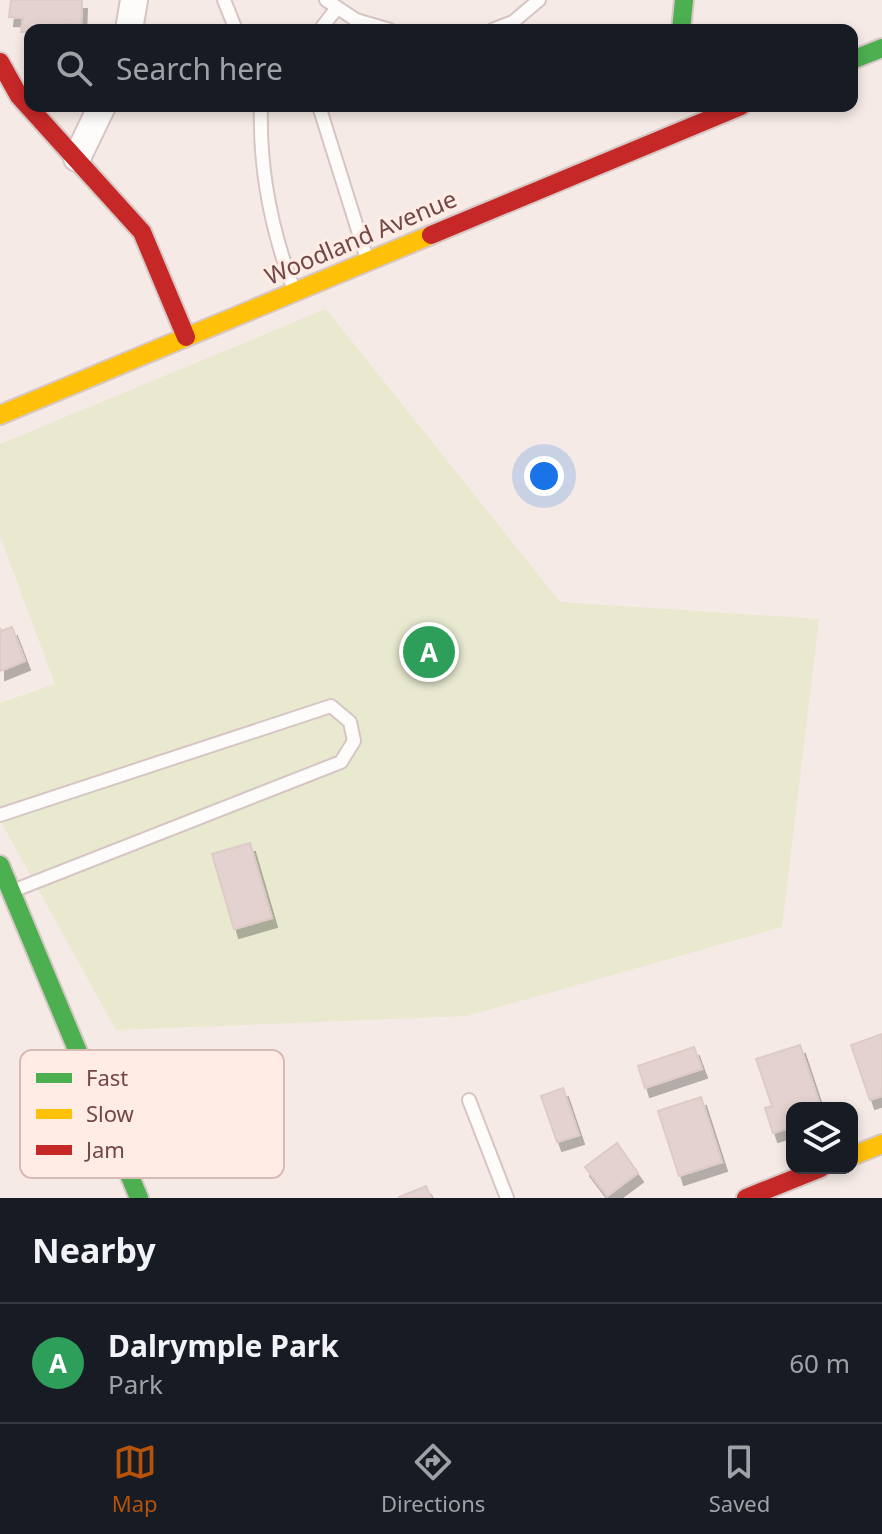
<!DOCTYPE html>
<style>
:root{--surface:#171b24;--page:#242831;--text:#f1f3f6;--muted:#9ea1a6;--line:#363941;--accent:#b45309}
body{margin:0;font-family:"Noto Sans",sans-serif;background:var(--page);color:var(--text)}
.controls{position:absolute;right:24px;bottom:24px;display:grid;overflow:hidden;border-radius:16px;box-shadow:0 4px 12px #0003}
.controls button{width:72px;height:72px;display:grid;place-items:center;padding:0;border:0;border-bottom:2px solid var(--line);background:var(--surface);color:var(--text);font:40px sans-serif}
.you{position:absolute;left:544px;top:476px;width:28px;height:28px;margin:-20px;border:6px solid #fff;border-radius:50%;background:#1a73e8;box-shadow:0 0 0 12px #1a73e833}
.badge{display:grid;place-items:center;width:52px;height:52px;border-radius:50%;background:var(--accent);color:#fff;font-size:26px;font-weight:700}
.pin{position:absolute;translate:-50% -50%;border:4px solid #fff;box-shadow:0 2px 8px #0006}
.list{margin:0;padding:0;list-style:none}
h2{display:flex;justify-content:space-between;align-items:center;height:104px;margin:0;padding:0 32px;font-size:34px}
h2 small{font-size:26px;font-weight:400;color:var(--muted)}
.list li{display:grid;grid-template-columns:52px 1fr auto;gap:24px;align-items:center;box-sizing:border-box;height:120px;padding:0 32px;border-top:2px solid var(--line)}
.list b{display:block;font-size:30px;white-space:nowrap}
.list p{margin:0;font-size:26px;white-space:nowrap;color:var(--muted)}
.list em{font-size:26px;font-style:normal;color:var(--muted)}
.icon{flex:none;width:44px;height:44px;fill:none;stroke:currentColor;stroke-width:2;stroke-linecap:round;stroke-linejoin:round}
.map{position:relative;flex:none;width:882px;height:1198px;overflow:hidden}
.search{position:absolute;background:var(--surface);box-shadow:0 4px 12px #0003;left:24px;right:24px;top:24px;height:88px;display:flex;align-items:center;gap:20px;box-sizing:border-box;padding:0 28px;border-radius:16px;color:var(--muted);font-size:30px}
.sheet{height:224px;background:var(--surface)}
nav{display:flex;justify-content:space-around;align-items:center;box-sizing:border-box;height:112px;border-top:2px solid var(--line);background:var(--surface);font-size:22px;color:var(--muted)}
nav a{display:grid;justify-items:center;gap:4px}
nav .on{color:var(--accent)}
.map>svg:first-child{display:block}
.green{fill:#e8e9cf}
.building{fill:#e3d2d0;stroke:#decbc7;stroke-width:2;filter:url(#shadow)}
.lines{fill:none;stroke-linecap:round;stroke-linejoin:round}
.lane-casing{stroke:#d6c6c3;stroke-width:16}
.street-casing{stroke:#d6c6c3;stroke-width:30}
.fast-casing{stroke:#d7c7c5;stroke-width:22}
.slow-casing{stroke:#d7c7c5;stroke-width:22}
.jam-casing{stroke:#d7c7c5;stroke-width:22}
.lane{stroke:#fefcfb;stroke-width:12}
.street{stroke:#fefcfb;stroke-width:26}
.fast{stroke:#4caf50;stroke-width:18}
.slow{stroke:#ffc107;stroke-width:18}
.jam{stroke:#c62828;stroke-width:18}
.labels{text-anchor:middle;stroke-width:6;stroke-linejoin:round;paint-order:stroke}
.street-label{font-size:24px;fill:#724746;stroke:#ffece4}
.key{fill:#ffece4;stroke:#d5bab5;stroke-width:2}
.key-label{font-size:22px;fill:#724746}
</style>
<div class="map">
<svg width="882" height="1198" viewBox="0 0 882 1198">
<defs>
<filter id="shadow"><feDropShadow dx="5" dy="9" stdDeviation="0" flood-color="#0004"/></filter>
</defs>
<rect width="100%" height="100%" fill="#f5eae5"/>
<polygon class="green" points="326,309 560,602 819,619 782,927 467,1016 116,1030 0,820 0,703 55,684 0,536 0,444"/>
<g class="building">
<polygon points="11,0 82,0 81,25 66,24 65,30 21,32 23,18 9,17"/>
<polygon points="12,627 25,661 0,671 0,628 1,631"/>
<polygon points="250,843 272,918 234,929 212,854"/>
<polygon points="882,1034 882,1096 870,1100 851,1045"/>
<polygon points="800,1045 821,1108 792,1108 792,1127 773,1133 765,1108 772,1106 756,1059"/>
<polygon points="694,1047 702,1069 645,1088 638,1066"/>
<polygon points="563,1088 579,1135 557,1142 541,1096"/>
<polygon points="701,1097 722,1162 679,1176 658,1111"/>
<polygon points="617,1143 638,1173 607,1196 585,1167"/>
<polygon points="426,1186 431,1198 399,1198 399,1197"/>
</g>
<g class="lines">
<defs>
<g id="lane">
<polyline points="224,0 236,30"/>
<polyline points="326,0 356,20 390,30"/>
<polyline points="320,30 336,9"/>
<polyline points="492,30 513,22 539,0"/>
<path d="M261 106C259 171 271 230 294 290"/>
<polyline points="319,106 367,259"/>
<polyline points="0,815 331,706 350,722 354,741 341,762 15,890"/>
<polyline points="469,1100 507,1198"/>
</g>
<g id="street">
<polyline points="129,30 134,0"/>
<polyline points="77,158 102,106"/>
</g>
<g id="fast">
<polyline points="681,30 684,0"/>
<polyline points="852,60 882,48"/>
<polyline points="0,865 139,1198"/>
</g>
<g id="slow">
<polyline points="0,415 431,235"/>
<polyline points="852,1156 882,1144"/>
</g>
<g id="jam">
<polyline points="0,62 19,96 142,232 186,337"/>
<polyline points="431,235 741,106"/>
<polyline points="746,1198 821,1168"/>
</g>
</defs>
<use href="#lane" class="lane-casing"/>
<use href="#street" class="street-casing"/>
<use href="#fast" class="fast-casing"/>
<use href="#slow" class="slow-casing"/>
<use href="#jam" class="jam-casing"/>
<use href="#lane" class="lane"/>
<use href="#street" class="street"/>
<use href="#fast" class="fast"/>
<use href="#slow" class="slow"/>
<use href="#jam" class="jam"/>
</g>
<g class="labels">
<g class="street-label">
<text transform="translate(361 238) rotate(-23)" y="8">Woodland Avenue</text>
</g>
</g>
<rect x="20" y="1050" width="264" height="128" rx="12" class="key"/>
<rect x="36" y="1073" width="36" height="10" fill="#4caf50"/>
<rect x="36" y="1109" width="36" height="10" fill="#ffc107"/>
<rect x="36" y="1145" width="36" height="10" fill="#c62828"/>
<g class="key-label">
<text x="86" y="1086">Fast</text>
<text x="86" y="1122">Slow</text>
<text x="86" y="1158">Jam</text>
</g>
</svg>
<div class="controls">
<button><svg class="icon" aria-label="layers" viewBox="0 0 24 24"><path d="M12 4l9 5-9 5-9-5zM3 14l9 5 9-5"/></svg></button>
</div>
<div class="you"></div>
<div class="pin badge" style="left:429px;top:652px;background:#2e9e5b">A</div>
<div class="search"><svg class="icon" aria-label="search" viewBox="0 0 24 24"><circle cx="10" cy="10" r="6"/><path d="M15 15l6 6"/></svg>Search here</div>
</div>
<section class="sheet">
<h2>Nearby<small></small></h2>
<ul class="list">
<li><span class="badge" style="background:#2e9e5b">A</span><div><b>Dalrymple Park</b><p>Park</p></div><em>60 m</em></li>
</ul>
</section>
<nav>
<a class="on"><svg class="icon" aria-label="map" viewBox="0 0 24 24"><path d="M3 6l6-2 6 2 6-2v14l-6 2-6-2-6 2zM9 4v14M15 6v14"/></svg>Map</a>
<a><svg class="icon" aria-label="directions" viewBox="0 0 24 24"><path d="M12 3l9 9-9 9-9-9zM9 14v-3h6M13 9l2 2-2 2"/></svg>Directions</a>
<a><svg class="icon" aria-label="saved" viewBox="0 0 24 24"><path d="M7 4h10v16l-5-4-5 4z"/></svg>Saved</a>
</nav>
